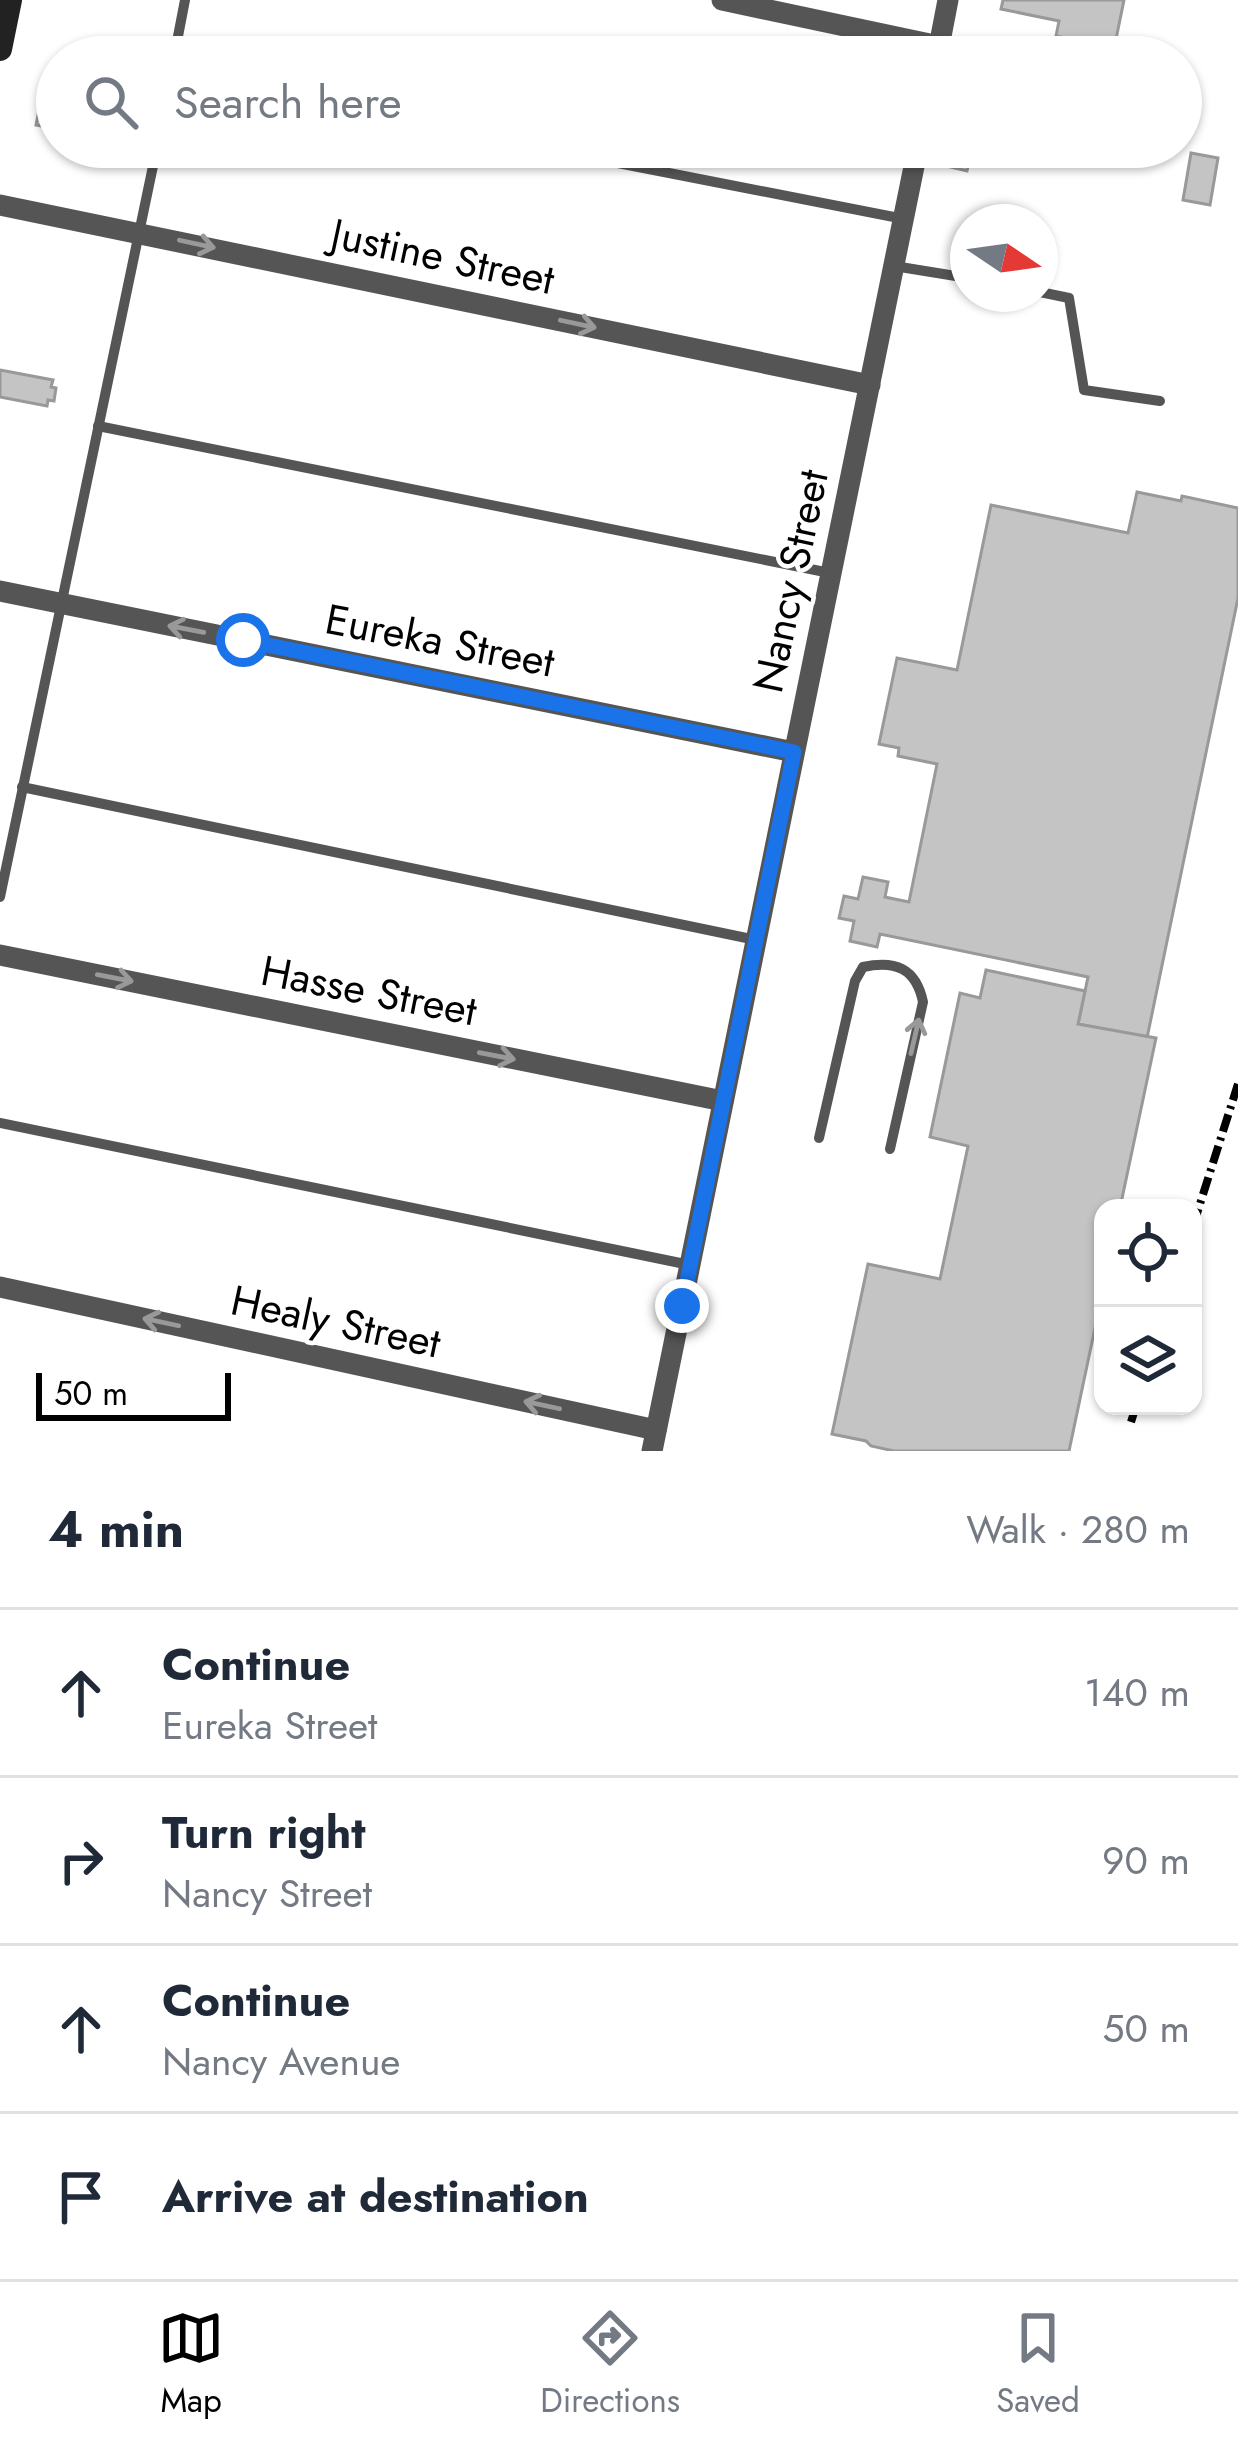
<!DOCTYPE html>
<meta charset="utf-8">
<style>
:root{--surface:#fff;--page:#f2f2f3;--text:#1f2937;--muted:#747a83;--line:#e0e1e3;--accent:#000}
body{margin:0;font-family:Jost,sans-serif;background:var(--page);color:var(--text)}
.controls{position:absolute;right:36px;bottom:36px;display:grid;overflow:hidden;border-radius:24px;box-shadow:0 3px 9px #0004}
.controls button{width:108px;height:108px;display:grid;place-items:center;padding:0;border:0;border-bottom:3px solid var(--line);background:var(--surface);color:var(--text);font:60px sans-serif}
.compass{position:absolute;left:950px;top:204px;width:108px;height:108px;border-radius:50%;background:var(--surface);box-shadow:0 3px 9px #0004;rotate:103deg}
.scale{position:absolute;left:36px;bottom:30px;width:195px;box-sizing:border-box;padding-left:12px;border:6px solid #000;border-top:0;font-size:33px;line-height:42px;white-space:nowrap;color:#000;-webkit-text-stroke:9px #fff;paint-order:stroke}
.stop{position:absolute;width:36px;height:36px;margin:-27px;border:9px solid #1a73e8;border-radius:50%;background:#fff}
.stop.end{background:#1a73e8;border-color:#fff;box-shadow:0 3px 12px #0008}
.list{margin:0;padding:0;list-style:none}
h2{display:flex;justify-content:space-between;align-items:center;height:156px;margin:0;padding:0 48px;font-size:51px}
h2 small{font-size:39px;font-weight:400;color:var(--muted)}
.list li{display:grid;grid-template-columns:78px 1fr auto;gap:36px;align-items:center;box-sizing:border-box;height:168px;padding:0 48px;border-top:3px solid var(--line)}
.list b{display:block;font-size:45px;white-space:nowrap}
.list p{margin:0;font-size:39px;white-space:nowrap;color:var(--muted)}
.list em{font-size:39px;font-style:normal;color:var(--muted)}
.icon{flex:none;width:66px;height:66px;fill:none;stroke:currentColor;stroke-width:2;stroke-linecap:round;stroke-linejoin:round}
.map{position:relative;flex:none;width:1238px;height:1451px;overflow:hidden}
.search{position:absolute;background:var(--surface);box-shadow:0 3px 9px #0004;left:36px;right:36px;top:36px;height:132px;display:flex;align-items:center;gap:30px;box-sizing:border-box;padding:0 42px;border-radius:66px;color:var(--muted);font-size:45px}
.sheet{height:828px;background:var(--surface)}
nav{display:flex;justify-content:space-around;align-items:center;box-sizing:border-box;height:168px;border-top:3px solid var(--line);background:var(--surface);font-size:33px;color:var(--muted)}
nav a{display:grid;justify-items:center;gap:6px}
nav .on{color:var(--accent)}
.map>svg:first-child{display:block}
.building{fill:#c4c4c4;stroke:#999;stroke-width:3}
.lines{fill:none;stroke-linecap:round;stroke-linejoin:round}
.service{stroke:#555;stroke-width:10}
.minor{stroke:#555;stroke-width:21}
.secondary{stroke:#222;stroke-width:24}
.rail{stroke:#000;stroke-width:8;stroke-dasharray:18 6 3 6;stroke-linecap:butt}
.oneway{stroke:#999}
.route{stroke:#1a73e8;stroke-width:15}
.labels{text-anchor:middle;stroke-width:9;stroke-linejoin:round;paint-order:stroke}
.street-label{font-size:42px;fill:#000;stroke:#fff}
</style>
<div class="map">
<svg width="1238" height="1451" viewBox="0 0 1238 1451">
<rect width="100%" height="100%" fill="#fff"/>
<g class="building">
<polygon points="1003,0 1124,0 1114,49 1056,36 1059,21 1001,9"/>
<polygon points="45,80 57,82 57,129 36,125"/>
<polygon points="950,147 986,147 983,160 970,157 967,171 946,166"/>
<polygon points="1191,153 1218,158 1210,205 1183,200"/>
<polygon points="0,370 53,380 51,387 56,388 54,401 48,400 47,406 0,397"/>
<polygon points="1137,492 1181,501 1182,496 1238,508 1238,598 1147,1038 1078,1024 1088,977 880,934 877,947 850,941 854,921 839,918 844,896 858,899 863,877 888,882 885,897 909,902 937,764 898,756 899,748 879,744 897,658 957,670 991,505 1128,533"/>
<polygon points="986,970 1085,991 1078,1024 1156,1038 1120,1208 1103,1208 1103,1290 1069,1451 894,1451 871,1446 866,1441 832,1434 868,1264 940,1279 968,1146 930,1137 960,993 980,998"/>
</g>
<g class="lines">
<g class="service">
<polyline points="174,57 185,0"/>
<polyline points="536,147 904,219"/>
<polyline points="894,266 968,278"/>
<polyline points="1040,292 1069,298 1084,390 1160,401"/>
<polyline points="98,426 830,573"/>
<polyline points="22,787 756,940"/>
<polyline points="0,897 157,147"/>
<polyline points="0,1123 690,1265"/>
<path d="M819 1138 855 981 863 967C895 960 916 968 923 1002L890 1149"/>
</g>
<g class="minor">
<polyline points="722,0 991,57"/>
<polyline points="937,57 948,0"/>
<polyline points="0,205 870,385"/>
<polyline points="0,591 794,752"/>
<polyline points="0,955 723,1101"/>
<polyline points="0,1287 656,1430"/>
<polyline points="652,1451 918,147"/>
</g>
<polyline class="secondary" points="0,49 10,0"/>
<g class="rail">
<polyline points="1193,1226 1238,1084"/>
<polyline points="1131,1422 1136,1406"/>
</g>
</g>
<defs><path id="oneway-shaft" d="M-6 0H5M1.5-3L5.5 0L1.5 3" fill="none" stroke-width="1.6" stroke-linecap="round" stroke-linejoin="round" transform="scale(3)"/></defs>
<g class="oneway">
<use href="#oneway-shaft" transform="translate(197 244) rotate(12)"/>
<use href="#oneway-shaft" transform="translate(578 324) rotate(12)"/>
<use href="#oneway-shaft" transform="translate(186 629) rotate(-169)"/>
<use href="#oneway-shaft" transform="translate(115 978) rotate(11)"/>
<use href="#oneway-shaft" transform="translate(915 1036) rotate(-77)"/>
<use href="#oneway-shaft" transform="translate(497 1056) rotate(11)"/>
<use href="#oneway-shaft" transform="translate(161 1322) rotate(-168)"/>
<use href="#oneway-shaft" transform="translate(542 1405) rotate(-168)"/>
</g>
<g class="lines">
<polyline class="route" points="243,640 794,752 682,1306"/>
</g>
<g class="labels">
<g class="street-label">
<text transform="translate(443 256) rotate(12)" y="15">Justine Street</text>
<text transform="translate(790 581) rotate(-78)" y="15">Nancy Street</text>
<text transform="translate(440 640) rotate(11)" y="15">Eureka Street</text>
<text transform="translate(369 990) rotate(11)" y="15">Hasse Street</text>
<text transform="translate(336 1321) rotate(12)" y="15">Healy Street</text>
</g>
</g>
</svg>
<div class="controls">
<button><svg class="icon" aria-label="locate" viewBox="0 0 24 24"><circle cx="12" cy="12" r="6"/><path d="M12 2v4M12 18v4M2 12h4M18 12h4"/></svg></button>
<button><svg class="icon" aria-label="layers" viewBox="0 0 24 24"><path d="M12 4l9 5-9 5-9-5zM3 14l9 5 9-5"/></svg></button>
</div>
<svg class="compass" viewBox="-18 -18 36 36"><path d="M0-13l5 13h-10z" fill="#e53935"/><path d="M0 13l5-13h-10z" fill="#747a83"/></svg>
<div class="scale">50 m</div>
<div class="stop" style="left:243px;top:640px"></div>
<div class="stop end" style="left:682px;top:1306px"></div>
<div class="search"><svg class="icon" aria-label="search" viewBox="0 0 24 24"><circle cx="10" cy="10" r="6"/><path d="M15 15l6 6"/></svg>Search here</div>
</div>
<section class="sheet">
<h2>4 min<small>Walk · 280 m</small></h2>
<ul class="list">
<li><svg class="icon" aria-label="ahead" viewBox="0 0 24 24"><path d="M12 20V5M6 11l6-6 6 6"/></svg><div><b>Continue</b><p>Eureka Street</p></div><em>140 m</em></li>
<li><svg class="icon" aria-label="right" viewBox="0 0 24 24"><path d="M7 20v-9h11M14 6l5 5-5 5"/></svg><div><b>Turn right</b><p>Nancy Street</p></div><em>90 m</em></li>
<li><svg class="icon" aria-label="ahead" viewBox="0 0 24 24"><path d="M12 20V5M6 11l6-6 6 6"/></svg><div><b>Continue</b><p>Nancy Avenue</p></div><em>50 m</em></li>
<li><svg class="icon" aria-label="arrive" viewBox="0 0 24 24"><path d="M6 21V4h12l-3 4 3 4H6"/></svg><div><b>Arrive at destination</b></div></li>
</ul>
</section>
<nav>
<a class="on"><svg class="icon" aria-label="map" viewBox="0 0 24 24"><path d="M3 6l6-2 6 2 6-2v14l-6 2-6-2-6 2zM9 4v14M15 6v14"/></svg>Map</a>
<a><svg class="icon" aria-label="directions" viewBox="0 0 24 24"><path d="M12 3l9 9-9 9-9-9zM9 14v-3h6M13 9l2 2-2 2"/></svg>Directions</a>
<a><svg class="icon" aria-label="saved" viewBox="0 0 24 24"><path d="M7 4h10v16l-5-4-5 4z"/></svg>Saved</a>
</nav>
